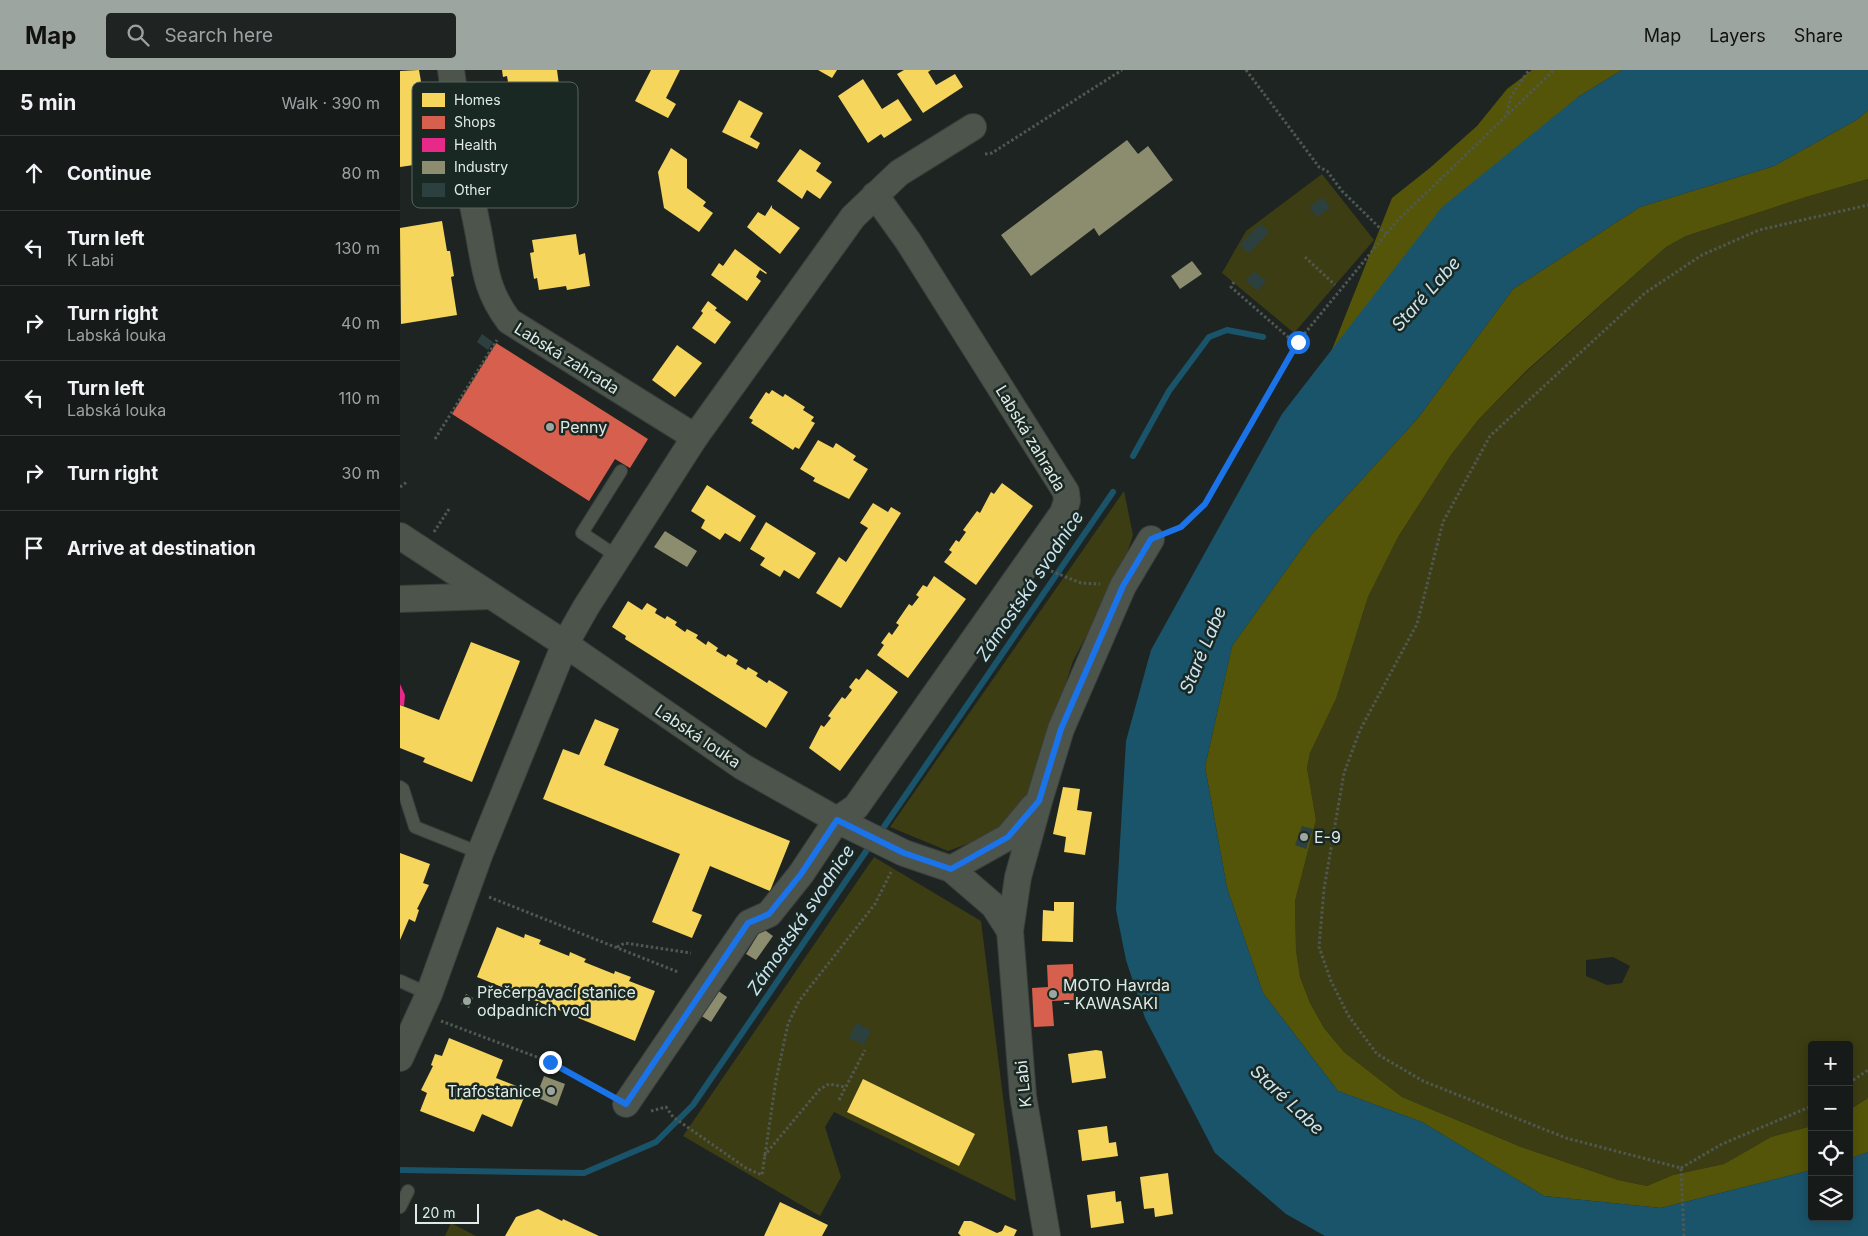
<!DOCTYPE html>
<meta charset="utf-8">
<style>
:root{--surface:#161b1a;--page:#1f2423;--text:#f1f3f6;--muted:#9ea1a2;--line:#353939;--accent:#9da5a1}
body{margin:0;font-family:Inter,sans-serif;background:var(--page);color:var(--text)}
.controls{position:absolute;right:15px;bottom:15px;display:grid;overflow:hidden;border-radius:5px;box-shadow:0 2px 12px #0003}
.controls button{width:45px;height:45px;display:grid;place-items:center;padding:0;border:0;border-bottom:1px solid var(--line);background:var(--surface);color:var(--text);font:25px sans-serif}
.scale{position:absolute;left:15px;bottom:12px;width:64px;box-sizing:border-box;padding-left:5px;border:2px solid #e1eae6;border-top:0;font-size:14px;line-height:18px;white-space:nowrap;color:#e1eae6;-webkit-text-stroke:4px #1a2823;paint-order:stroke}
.stop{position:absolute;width:15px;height:15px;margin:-11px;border:4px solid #1a73e8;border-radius:50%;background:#fff}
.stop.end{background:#1a73e8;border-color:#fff;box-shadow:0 1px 5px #0008}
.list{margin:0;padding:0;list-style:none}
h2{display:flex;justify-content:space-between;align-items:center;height:65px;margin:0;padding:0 20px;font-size:21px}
h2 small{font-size:16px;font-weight:400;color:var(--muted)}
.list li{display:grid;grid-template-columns:32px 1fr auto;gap:15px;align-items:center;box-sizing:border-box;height:75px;padding:0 20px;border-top:1px solid var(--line)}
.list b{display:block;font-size:19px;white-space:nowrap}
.list p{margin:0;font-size:16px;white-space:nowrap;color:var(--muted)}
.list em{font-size:16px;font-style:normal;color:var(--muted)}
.icon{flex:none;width:28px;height:28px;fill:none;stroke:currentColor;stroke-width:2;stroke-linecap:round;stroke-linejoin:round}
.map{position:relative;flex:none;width:1468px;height:1166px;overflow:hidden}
header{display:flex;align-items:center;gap:30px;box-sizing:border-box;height:70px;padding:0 25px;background:var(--accent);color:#111}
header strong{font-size:24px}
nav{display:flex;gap:28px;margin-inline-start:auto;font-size:18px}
.search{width:350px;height:45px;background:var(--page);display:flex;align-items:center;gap:12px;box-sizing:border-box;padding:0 18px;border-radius:5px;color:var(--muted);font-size:19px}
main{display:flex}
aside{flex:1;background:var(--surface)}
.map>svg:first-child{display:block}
.green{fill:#3c3d12;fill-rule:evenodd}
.forest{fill:#545509}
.water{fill:#1a546b}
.homes{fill:#f6d55c}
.shops{fill:#d6604d}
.health{fill:#e7298a}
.industry{fill:#8c8c6e}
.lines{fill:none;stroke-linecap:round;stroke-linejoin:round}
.stream{stroke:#1a546b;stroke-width:6}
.building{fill:#2d4040}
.service-casing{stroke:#3a3f3d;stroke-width:14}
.minor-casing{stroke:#3a3f3d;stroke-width:28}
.path{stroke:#515852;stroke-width:3;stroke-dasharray:2.5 2.5;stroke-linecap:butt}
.service{stroke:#4d544b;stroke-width:12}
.minor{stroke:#4d544b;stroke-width:26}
.route{stroke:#1a73e8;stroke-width:6}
.poi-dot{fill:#9da5a1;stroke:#1a2823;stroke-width:2}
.labels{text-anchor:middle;stroke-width:5;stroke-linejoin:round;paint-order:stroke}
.street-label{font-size:16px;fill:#e1eae6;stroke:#1a2823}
.poi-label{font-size:16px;fill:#e1eae6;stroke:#1a2823;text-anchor:start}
.water-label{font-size:18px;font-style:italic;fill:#cbe4f0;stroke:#1a2823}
.key{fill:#1a2823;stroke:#56625e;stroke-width:1}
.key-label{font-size:14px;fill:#e1eae6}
</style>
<header>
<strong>Map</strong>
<div class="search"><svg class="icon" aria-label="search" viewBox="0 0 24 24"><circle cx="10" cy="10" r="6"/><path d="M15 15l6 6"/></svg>Search here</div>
<nav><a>Map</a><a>Layers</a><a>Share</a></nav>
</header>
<main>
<aside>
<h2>5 min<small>Walk · 390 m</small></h2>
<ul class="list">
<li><svg class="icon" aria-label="ahead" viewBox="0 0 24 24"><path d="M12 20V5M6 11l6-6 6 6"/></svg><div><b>Continue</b></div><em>80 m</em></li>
<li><svg class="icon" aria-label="left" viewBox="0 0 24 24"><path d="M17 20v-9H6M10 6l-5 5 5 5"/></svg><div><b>Turn left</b><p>K Labi</p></div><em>130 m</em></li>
<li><svg class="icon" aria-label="right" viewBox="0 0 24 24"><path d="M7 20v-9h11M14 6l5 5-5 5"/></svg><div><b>Turn right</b><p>Labská louka</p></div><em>40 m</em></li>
<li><svg class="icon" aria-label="left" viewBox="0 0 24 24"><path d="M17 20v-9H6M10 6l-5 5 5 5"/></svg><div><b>Turn left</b><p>Labská louka</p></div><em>110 m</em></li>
<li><svg class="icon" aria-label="right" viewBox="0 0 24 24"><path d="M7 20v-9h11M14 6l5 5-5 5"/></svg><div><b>Turn right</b></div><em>30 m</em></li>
<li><svg class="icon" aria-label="arrive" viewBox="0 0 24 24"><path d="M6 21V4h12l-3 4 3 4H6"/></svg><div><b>Arrive at destination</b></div></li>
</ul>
</aside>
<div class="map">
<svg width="1468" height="1166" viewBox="0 0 1468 1166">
<rect width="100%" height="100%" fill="#1e2422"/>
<g class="green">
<polygon points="922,104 974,170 894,263 822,203 846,161"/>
<path d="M1468 109V1028L1449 1040V975H1412V1056L1371 1067 1324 1094 1273 1105 1247 1116 1218 1110 1121 1077 1002 1027 944 982 924 958 910 933 900 907 896 880 895 831 916 750 907 698 910 683 936 629 968 527 998 467 1051 385 1078 350 1127 301 1266 177 1286 166 1406 127ZM1213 887 1230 896 1222 913 1207 915 1186 906V890Z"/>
<polygon points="724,421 733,465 722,499 673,591 625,741 600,762 548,781 490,757"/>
<polygon points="474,787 581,851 616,1131 434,1042 425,1057 441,1107 420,1146 283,1066"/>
<polygon points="51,1153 76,1166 45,1166"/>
</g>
<g class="forest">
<polygon points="1132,0 1222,0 1178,27 967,236 931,282 992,128 1031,97 1077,56 1107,19"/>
<polygon points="1468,40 1468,109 1406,127 1286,166 1266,177 1126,301 1078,350 1051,385 998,467 968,527 936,629 910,683 907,698 916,750 895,831 896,880 900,907 910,933 924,958 944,982 1002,1027 1121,1077 1218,1110 1247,1116 1273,1105 1324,1094 1371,1067 1412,1056 1412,1100 1261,1138 1144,1126 1022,1052 938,1021 863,923 827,818 805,697 832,576 912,464 1018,348 1113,219 1240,137 1374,96 1458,49"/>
<polygon points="1468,1028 1468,1082 1449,1089 1449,1040"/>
</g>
<polygon class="water" points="1222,0 1468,0 1468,40 1458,49 1374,96 1240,137 1113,219 1018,348 912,464 832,576 805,697 827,818 863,923 938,1021 1022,1052 1144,1126 1261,1138 1412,1100 1412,1147 1449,1147 1449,1089 1468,1082 1468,1166 925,1166 886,1144 815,1083 745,948 726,890 716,840 726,671 751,580 882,344 1042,137 1178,27"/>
<g class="homes">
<polygon points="19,0 24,29 27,28 31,53 28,54 34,92 0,97 0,1"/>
<polygon points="102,0 157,0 159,15 137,18 136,14 109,18 107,6 103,7"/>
<polygon points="251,0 280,0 266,28 276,34 268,48 235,31"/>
<polygon points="418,0 437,0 432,8"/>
<polygon points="504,0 531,0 528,2 536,15 555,4 563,17 523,43 497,4"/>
<polygon points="463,9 482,39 498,29 512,50 484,68 481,64 468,73 438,26"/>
<polygon points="339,30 363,43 350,67 360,73 357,79 322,62"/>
<polygon points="271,78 287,89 287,118 306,132 303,136 313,143 299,162 264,138 258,102"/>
<polygon points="400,79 421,93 416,101 432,112 420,129 407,120 402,129 377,111"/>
<polygon points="372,135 372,138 400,158 380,184 347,157 358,142 365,146"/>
<polygon points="42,151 47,181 50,181 54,206 51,207 57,245 1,254 0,158"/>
<polygon points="176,164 179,185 185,183 190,216 167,220 166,216 139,220 137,208 134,209 130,183 134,182 132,170"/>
<polygon points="335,179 367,203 366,204 360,200 356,207 361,211 347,231 311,205 319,193 323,196"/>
<polygon points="308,231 317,238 315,240 331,252 315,274 292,258 303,243 301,241"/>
<polygon points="277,275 302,293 275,327 252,310"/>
<polygon points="372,320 383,327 385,324 405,337 403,340 414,347 411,351 415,353 399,379 395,377 393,380 351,353 353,350 349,348 366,322 369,324"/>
<polygon points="418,370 433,378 436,373 456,386 453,390 468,399 449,429 413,411 415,408 400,399"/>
<polygon points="602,413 633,436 576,515 544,492 552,482 549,480 556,470 559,472 566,462 563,460 577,441 580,443 591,422 594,424"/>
<polygon points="307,415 356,446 340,472 325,463 320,470 301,458 305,450 291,441"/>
<polygon points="473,433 488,442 491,437 501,443 441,538 416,523 439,487 446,492 465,462 468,458 460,453"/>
<polygon points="366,452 416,483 399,509 384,500 380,507 360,495 365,488 350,479"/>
<polygon points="534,506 566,529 508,608 477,585 484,575 481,573 489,562 492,565 499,555 496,553 509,534 512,536 519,527 516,525 523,515 527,517"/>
<polygon points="228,531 242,540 247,533 257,539 255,543 265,549 267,546 277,552 275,555 285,562 287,559 298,565 296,568 306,575 308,571 318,578 316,581 326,587 328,584 338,590 336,594 346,600 348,597 358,603 356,606 367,613 369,610 388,622 366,658 225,569 226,566 212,557"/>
<polygon points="71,572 120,591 72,712 23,692 25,688 0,678 0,635 39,650"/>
<polygon points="467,599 498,622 440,701 409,678 421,655 424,657 431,648 428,646 442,627 445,629 452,620 449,617 456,608 459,610"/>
<polygon points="195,649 219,659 204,695 390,771 370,821 310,796 292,841 302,845 292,868 252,852 280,784 143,729 163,679 179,685"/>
<polygon points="663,717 680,719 677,740 692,742 685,785 664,782 666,767 653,764"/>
<polygon points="0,783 30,794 23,813 29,815 17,839 19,840 15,852 9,849 0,870"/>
<polygon points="654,832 674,832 673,872 642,871 643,840 654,841"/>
<polygon points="97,857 124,868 125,864 141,870 139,874 169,886 170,882 186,889 184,892 214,904 215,901 231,907 229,911 255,921 235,971 77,907"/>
<polygon points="49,968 103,990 96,1008 127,1020 112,1057 82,1044 74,1062 20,1041 27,1023 21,1020 33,996 31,995 35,984 42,986"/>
<polygon points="696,980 702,981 706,1008 672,1013 668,984"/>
<polygon points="463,1009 575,1064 559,1096 447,1042"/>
<polygon points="707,1056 709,1073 716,1072 718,1086 682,1091 678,1060"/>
<polygon points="768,1103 773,1144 755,1147 754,1138 744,1139 740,1107"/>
<polygon points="715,1121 716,1132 721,1131 724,1153 691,1158 687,1125"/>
<polygon points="380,1132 428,1155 422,1166 364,1166"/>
<polygon points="138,1139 162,1151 163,1149 199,1166 105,1166 116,1147"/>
<polygon points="564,1151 571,1151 597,1163 602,1161 605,1155 617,1160 614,1166 561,1166 558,1163"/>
</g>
<g class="shops">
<polygon points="96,273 248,369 230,398 215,389 189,431 52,344"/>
<polygon points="673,894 674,930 652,931 654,956 634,957 632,918 648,917 647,895"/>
</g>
<polygon class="health" points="0,614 5,625 4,636 0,635"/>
<g class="industry">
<polygon points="727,70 738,84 748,76 773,110 699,166 694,158 631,206 601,165"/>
<polygon points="792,191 802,204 780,219 771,206"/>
<polygon points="265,461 297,481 287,497 254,477"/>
<polygon points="362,858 373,866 356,890 346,884"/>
<polygon points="317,920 327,927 311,952 300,945"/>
<polygon points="66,924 73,928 69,938 61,934"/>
<polygon points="144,1006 165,1014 157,1036 136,1027"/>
</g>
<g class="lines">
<g class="stream">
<polyline points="733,386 769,321 809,267 827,260 863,267"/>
<polyline points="479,764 713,422"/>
<polyline points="0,1100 184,1103 256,1072 293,1035 471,774"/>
</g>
</g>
<g class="building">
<polygon points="923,127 930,138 917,147 909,137"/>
<polygon points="860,154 869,162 849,183 840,175"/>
<polygon points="854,201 866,211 858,221 846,211"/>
<polygon points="82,264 93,272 88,280 77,272"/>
<polygon points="902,756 913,759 906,779 895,775"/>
<polygon points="456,953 471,960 464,975 449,968"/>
</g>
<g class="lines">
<defs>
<g id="service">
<polyline points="218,487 182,463 221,401"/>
<polyline points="0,717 3,719 15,757 80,783"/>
<polyline points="0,911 29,924"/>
<polyline points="0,1137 8,1121"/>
</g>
<g id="minor">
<path d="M51 0C58 52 66 103 77 155 85 193 84 218 109 251L295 367"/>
<polyline points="0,466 165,574 343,697 437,750 504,783 551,799 594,836 610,861"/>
<polyline points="0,529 89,526"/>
<polyline points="551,799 608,767 633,737"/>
<polyline points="0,988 29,924 80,783 165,574 186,537 295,367 453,147 499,103 573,57"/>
<polyline points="226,1034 349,853 369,844 401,804 437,750 456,737 663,443 667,431 666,422 508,171 475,125"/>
<polyline points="647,1166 623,1026 610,861 618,807 639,731 661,659 723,516 751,469"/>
</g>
</defs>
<use href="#service" class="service-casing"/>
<use href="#minor" class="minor-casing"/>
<g class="path">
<polyline points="846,0 919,97 927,101 942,121 986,164"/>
<polyline points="1107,43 1111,26 1129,0"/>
<polyline points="585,84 592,83 722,0"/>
<polyline points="905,187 935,215"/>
<polyline points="834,212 831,217 896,274"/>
<polyline points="35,369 97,270"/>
<polyline points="0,417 7,412"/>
<polyline points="772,460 781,457 805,434 896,274 997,151 1154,0"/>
<polyline points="34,462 49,439"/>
<polyline points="651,501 681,513 700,514"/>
<polyline points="89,827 278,902"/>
<polyline points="217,877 225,873 291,883"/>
<polyline points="41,951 150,992 207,1023"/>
<polyline points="1449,1013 1468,1000"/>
<polyline points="439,1030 465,980"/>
<polyline points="251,1041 266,1037 273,1047 346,1098 362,1105 376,1010 388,954 399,931 475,834 491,802"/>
<polyline points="364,1086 420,1019 429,1014 445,1017"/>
<polyline points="1281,1098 1322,1074 1412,1036"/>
<polyline points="1284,1166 1281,1098 1166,1068 1023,1011 977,984 948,945 931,911 919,877 924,819 944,703 960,660 1017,554 1043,452 1090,366 1245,223 1302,185 1359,160 1468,135"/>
</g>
<use href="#service" class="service"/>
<use href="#minor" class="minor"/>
</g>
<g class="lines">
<polyline class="route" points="150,992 226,1034 348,853 369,844 401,804 437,750 504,783 551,799 608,767 639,731 661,659 723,516 751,469 781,457 805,434 898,272"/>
</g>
<g class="poi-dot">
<circle cx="150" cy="357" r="5"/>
<circle cx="904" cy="767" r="5"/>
<circle cx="653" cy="924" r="5"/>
<circle cx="67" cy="931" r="5"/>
<circle cx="151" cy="1021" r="5"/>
</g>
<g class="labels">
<g class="street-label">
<text transform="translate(167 288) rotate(32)" y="6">Labská zahrada</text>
<text transform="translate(631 368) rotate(59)" y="6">Labská zahrada</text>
<text transform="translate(298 666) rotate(34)" y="6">Labská louka</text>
<text transform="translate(623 1014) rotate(-96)" y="6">K Labi</text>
</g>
<g class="poi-label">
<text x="160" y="363">Penny</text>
<text x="914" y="773">E-9</text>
<text x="663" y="921">MOTO Havrda<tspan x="663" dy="18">- KAWASAKI</tspan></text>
<text x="77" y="928">Přečerpávací stanice<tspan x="77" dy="18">odpadních vod</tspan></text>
<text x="141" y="1027" text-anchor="end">Trafostanice</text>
</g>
<g class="water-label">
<text transform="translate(1026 224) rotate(-48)" y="6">Staré Labe</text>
<text transform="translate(630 516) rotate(-56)" y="6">Zámostská svodnice</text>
<text transform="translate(803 580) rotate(-67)" y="6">Staré Labe</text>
<text transform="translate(401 850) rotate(-56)" y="6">Zámostská svodnice</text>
<text transform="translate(887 1030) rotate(43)" y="6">Staré Labe</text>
</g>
</g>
<rect x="12" y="12" width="166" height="126" rx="8" class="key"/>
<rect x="22" y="23" width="23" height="14" fill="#f6d55c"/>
<rect x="22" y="46" width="23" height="13" fill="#d6604d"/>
<rect x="22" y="68" width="23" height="14" fill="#e7298a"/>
<rect x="22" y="91" width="23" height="13" fill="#8c8c6e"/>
<rect x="22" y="113" width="23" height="14" fill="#2d4040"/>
<g class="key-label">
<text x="54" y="35">Homes</text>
<text x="54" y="57">Shops</text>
<text x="54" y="80">Health</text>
<text x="54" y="102">Industry</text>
<text x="54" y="125">Other</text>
</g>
</svg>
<div class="controls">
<button>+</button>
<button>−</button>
<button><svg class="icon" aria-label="locate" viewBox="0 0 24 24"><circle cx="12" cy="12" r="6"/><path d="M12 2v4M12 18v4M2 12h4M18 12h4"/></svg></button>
<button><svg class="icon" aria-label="layers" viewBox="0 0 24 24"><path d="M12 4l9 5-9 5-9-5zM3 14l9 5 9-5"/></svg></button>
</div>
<div class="scale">20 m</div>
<div class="stop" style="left:898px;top:272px"></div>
<div class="stop end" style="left:150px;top:992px"></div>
</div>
</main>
